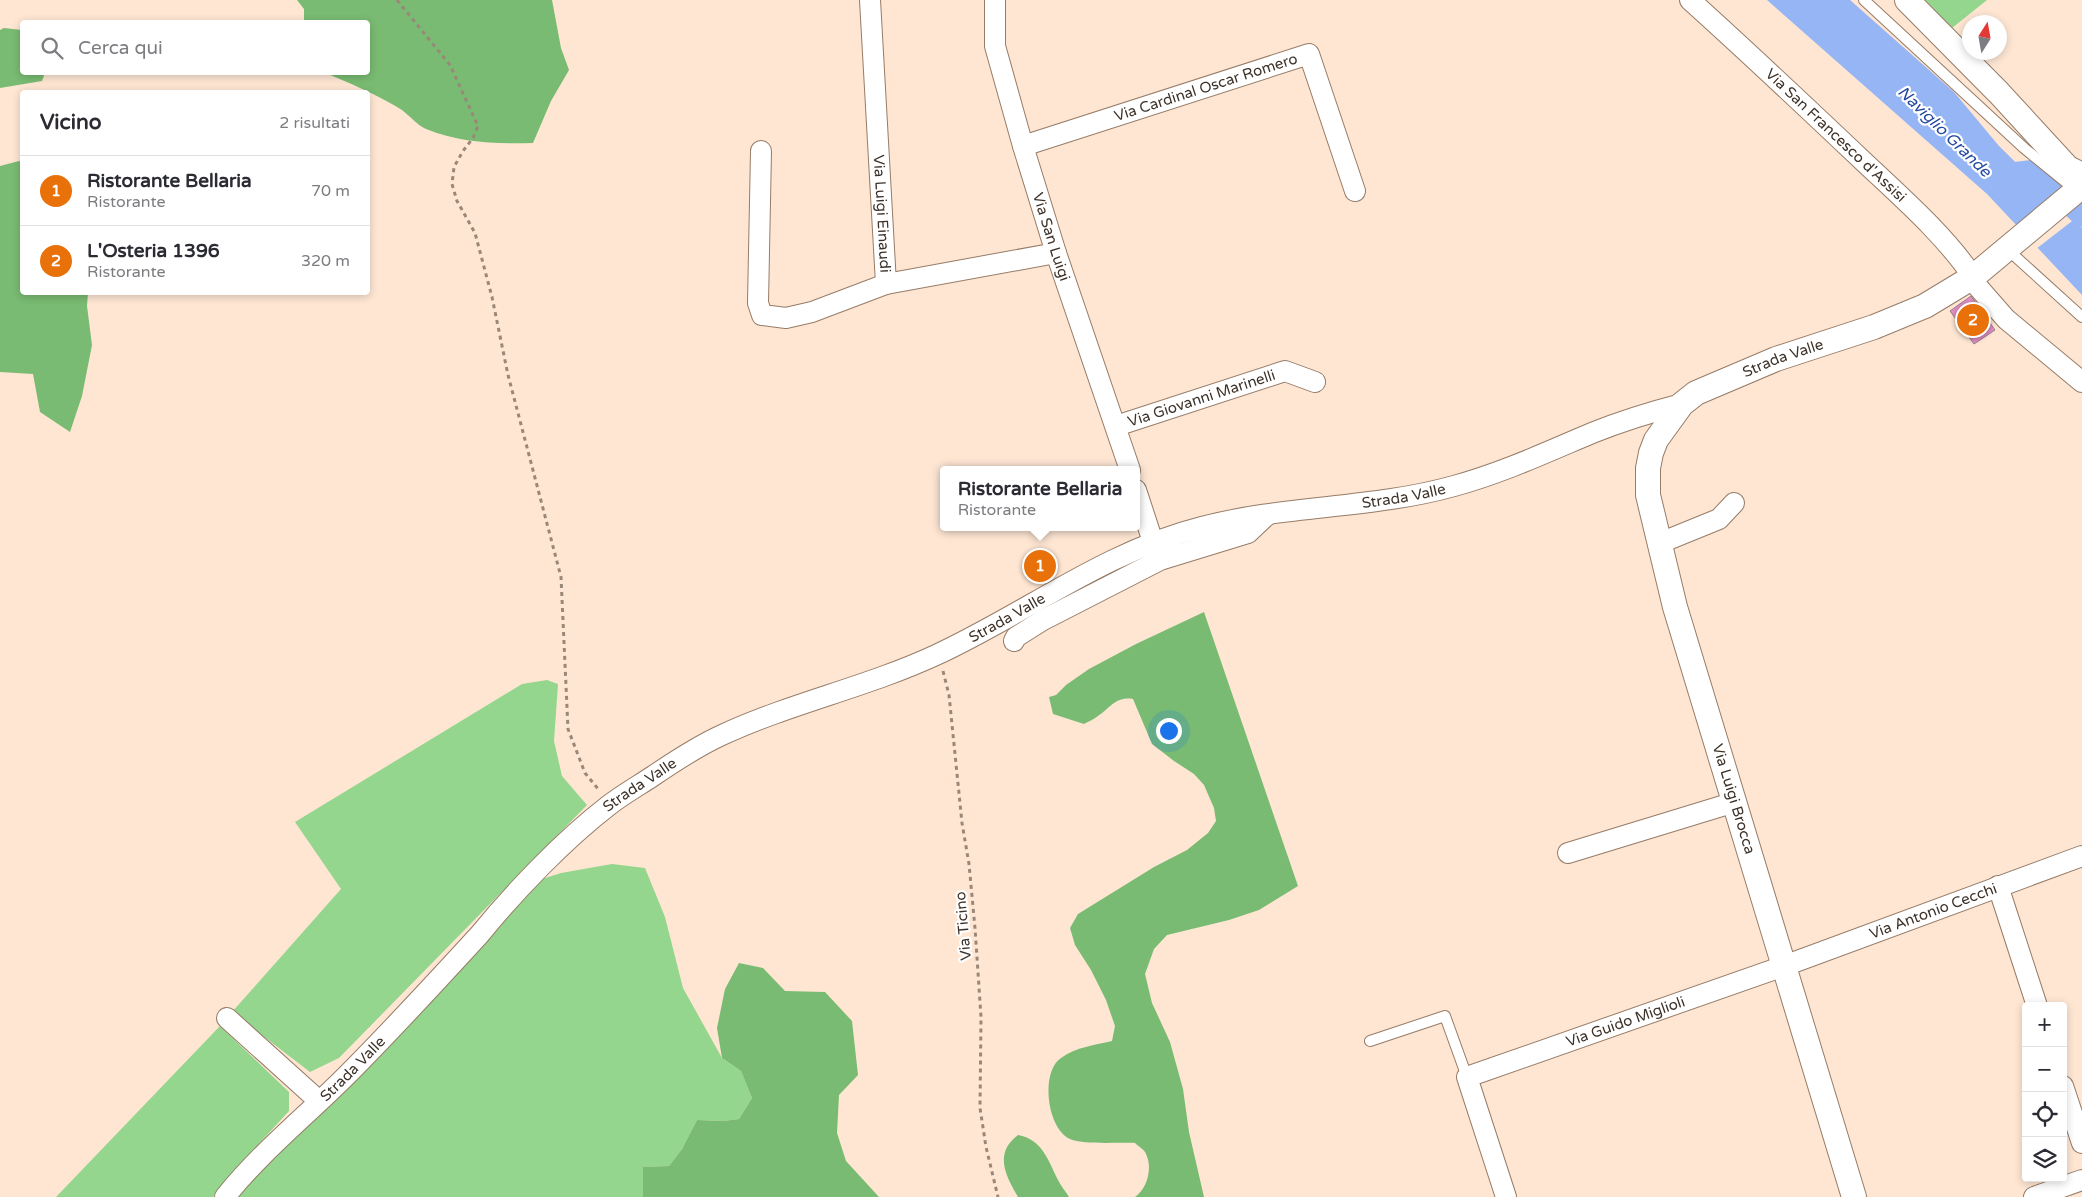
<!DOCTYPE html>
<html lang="it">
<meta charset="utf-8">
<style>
:root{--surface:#fff;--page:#f7f7f7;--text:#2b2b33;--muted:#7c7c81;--line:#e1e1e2;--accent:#1a73e8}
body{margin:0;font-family:"Varela Round",sans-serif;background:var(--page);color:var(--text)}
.controls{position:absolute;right:15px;bottom:15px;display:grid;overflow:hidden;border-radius:5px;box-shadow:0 2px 8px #0003}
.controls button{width:45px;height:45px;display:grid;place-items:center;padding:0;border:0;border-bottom:1px solid var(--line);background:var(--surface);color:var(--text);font:25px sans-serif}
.compass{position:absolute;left:1962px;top:15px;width:45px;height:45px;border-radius:50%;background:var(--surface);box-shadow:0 2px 8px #0003;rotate:11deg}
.you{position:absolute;left:1168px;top:730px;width:18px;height:18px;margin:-12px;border:4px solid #fff;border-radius:50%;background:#1a73e8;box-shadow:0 0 0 8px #1a73e833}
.badge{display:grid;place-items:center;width:32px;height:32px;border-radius:50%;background:var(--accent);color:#fff;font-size:16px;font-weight:700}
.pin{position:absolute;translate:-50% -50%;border:2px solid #fff;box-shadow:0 1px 5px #0006}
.popup{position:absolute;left:940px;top:466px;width:200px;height:65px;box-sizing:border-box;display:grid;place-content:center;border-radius:5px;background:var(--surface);filter:drop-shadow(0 1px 4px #0005);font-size:16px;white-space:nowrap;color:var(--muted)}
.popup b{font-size:19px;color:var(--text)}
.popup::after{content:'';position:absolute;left:50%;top:100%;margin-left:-10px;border:10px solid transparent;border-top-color:var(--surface)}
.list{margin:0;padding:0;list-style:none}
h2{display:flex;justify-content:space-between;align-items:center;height:65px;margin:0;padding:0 20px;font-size:21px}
h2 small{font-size:16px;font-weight:400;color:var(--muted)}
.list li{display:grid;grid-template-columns:32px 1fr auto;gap:15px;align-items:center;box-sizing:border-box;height:70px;padding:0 20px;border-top:1px solid var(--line)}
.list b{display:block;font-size:19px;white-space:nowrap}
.list p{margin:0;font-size:16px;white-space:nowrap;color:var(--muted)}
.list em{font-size:16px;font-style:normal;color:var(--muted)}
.icon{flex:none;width:28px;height:28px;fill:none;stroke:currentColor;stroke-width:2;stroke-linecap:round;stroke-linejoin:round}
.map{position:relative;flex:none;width:2082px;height:1197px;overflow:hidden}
.search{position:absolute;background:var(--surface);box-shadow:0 2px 8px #0003;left:20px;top:20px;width:350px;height:55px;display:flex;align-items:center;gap:12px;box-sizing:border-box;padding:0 18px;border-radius:5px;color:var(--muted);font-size:19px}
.panel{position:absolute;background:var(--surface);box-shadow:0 2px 8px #0003;left:20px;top:90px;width:350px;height:205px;border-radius:5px}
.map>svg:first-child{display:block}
.green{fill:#94d68d}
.forest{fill:#79bb72}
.water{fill:#96b5f5}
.pier{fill:#fee6d3}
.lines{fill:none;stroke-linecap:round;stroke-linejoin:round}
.canal{stroke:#96b5f5;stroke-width:20}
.building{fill:#e490c6;stroke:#9b7d8f}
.service-casing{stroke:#967c67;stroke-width:12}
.minor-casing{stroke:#967c67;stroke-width:22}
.tertiary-casing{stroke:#967c67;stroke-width:26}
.path{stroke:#99887a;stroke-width:3;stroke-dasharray:4 4;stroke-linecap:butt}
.service{stroke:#fff;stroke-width:10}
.minor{stroke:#fff;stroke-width:20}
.tertiary{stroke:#fff;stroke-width:24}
.labels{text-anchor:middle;stroke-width:4.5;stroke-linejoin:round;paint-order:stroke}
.street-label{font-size:15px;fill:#3d3229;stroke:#fff}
.water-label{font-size:16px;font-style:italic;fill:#2348a2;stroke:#fff}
</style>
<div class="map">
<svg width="2082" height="1197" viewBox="0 0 2082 1197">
<rect width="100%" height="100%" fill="#fee6d3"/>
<g class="green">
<polygon points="1925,0 1987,0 1952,28"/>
<polygon points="547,680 558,684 554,741 562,776 587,805 339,1058 310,1072 232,1012 341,889 295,822 522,684"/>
<polygon points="612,864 645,868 665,917 683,988 722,1058 741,1071 752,1098 739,1119 723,1121 697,1120 682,1149 669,1166 643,1167 643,1197 235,1197 536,881 561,873"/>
<polygon points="220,1026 289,1092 289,1111 255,1148 213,1197 56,1197"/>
</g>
<g class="forest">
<path d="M297 0H552L561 48 569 70 551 101 533 143C498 144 460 143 426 129 417 125 410 116 402 110 378 95 351 84 326 73L368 72V22H304V9Z"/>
<polygon points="4,28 22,30 22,72 45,73 42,81 0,88 0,30"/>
<polygon points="19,161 22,162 22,292 88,293 87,306 92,345 82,396 70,432 40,412 33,374 0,372 0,166"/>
<path d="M1204 612 1298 886 1259 910 1229 920 1167 935 1154 949 1145 974 1152 1003 1170 1042 1183 1089 1189 1132 1204 1197H1135C1147 1189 1153 1168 1146 1154 1145 1150 1138 1146 1135 1143 1119 1142 1084 1145 1070 1139 1047 1129 1040 1072 1061 1058 1076 1047 1095 1045 1112 1041L1115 1026 1106 1000 1091 970 1075 945 1070 928 1078 914 1154 867 1187 850 1208 833 1216 821 1214 808 1204 785 1194 774 1174 761 1152 744 1133 699C1116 696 1110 708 1098 716 1094 719 1088 722 1084 724L1053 714 1049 697 1056 695 1066 685 1089 669 1136 644Z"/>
<polygon points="739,963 763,968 785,991 825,992 852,1021 858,1075 839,1095 837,1133 846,1161 879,1197 643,1197 643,1167 669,1166 682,1149 697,1120 723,1121 739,1119 752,1098 741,1071 722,1058 717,1028 725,989"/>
<path d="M1018 1135C1042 1139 1048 1160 1058 1180 1061 1186 1066 1192 1069 1197H1018C1005 1175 994 1153 1018 1135Z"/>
</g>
<polygon class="water" points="1767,0 1850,0 1954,92 1999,146 2082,228 2082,295 1987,194"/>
<polygon class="pier" points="2070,212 2076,218 2036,249 2030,243"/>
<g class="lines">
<polyline class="canal" points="1999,174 2032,170 2082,217"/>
</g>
<polygon class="building" points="1971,296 1995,330 1974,344 1950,311"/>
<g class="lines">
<defs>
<g id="service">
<polyline points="1864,0 2024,148 2068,184 2079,189"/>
<polyline points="2007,249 2082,317"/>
<polyline points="1370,1041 1445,1016 1467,1077"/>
</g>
<g id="minor">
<path id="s1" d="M870 0 886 284 1056 253"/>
<path id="s2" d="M995 0V46L1023 146 1056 253 1130 470"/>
<path id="s3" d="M1690 0C1749 53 1806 107 1863 161 1900 196 1945 235 1973 277"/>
<path id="s4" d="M1023 146 1309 54 1355 191"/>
<polyline points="761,151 758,303 762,315 786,318 812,312 886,284"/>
<polyline points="1971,279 2006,319 2082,382"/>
<path id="s5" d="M1116 426 1285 371 1315 382"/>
<polyline points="1136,490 1153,542"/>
<polyline points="1660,543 1719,519 1734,503"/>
<polyline points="1014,641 1016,637 1043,620 1160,560 1248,533 1267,515"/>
<polyline points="1568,853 1735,802"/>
<polyline points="1998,886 2037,1006"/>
<polyline points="227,1018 319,1101"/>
<polyline points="2063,1086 2082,1143"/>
<path id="s6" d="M225 1197C261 1152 306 1116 346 1076 392 1030 436 982 480 934 515 891 564 840 608 806 622 795 638 786 653 776 675 761 698 746 722 735 791 703 867 687 936 655 1027 613 1103 552 1202 527 1285 505 1372 509 1454 486 1502 473 1547 452 1592 433 1622 421 1651 412 1682 404"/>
<path id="s7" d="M1506 1197 1467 1077 1784 966 2082 856"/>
<polyline points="2034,1197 2082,1180"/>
</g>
<g id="tertiary">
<polyline points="1907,0 1999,93 2068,168 2082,175"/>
<path id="s8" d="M1854 1197 1675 607 1648 495V468L1651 453 1656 440 1682 404 1696 393 1776 359 1874 327 1925 306 1973 277 2082 186"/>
</g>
</defs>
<use href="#service" class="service-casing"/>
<use href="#minor" class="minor-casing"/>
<use href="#tertiary" class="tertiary-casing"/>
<g class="path">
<polyline points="397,0 450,65 478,126 473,138 463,151 454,167 452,184 457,201 475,233 492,297 508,375 561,577 568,729 585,773 599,790"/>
<polyline points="943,671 949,695 962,823 969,864 975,928 981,1017 980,1108 986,1147 998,1197"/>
</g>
<use href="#service" class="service"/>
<use href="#minor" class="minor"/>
<use href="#tertiary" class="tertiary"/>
</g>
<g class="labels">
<g class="street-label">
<text dy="5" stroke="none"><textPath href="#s4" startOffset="192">Via Cardinal Oscar Romero</textPath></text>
<text dy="5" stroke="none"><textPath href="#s3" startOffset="199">Via San Francesco d'Assisi</textPath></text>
<text dy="5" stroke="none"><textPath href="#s1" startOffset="214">Via Luigi Einaudi</textPath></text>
<text dy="5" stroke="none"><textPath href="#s2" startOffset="245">Via San Luigi</textPath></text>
<text dy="5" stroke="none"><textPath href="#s8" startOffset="944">Strada Valle</textPath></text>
<text dy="5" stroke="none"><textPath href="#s5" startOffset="90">Via Giovanni Marinelli</textPath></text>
<text dy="5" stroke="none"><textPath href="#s6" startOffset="1411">Strada Valle</textPath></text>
<text dy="5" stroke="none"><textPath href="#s6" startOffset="991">Strada Valle</textPath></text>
<text dy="5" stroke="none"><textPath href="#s6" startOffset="586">Strada Valle</textPath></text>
<text transform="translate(1734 799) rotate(73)" y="5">Via Luigi Brocca</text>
<text dy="5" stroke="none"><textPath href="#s7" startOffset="621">Via Antonio Cecchi</textPath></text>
<text transform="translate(963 926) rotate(-95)" y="5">Via Ticino</text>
<text dy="5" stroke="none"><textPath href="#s7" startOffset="294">Via Guido Miglioli</textPath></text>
<text dy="5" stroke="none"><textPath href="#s6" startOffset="181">Strada Valle</textPath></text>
</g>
<g class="water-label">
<text transform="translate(1945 131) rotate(44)" y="6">Naviglio Grande</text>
</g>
</g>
</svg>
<div class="controls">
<button>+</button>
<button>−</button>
<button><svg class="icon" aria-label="locate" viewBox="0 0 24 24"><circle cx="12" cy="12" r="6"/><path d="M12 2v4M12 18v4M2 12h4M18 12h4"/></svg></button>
<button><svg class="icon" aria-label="layers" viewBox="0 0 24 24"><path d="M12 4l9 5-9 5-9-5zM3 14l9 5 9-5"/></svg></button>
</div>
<svg class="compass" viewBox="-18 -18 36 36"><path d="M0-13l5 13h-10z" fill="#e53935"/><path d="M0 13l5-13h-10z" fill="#7c7c81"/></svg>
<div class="you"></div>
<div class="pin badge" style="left:1040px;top:566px;background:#e8710a">1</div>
<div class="popup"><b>Ristorante Bellaria</b>Ristorante</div>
<div class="pin badge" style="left:1973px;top:320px;background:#e8710a">2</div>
<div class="search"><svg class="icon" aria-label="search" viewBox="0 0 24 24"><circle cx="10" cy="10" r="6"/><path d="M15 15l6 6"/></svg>Cerca qui</div>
<section class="panel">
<h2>Vicino<small>2 risultati</small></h2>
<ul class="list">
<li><span class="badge" style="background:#e8710a">1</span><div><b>Ristorante Bellaria</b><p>Ristorante</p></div><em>70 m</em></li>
<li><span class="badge" style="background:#e8710a">2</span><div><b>L'Osteria 1396</b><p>Ristorante</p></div><em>320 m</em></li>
</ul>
</section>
</div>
